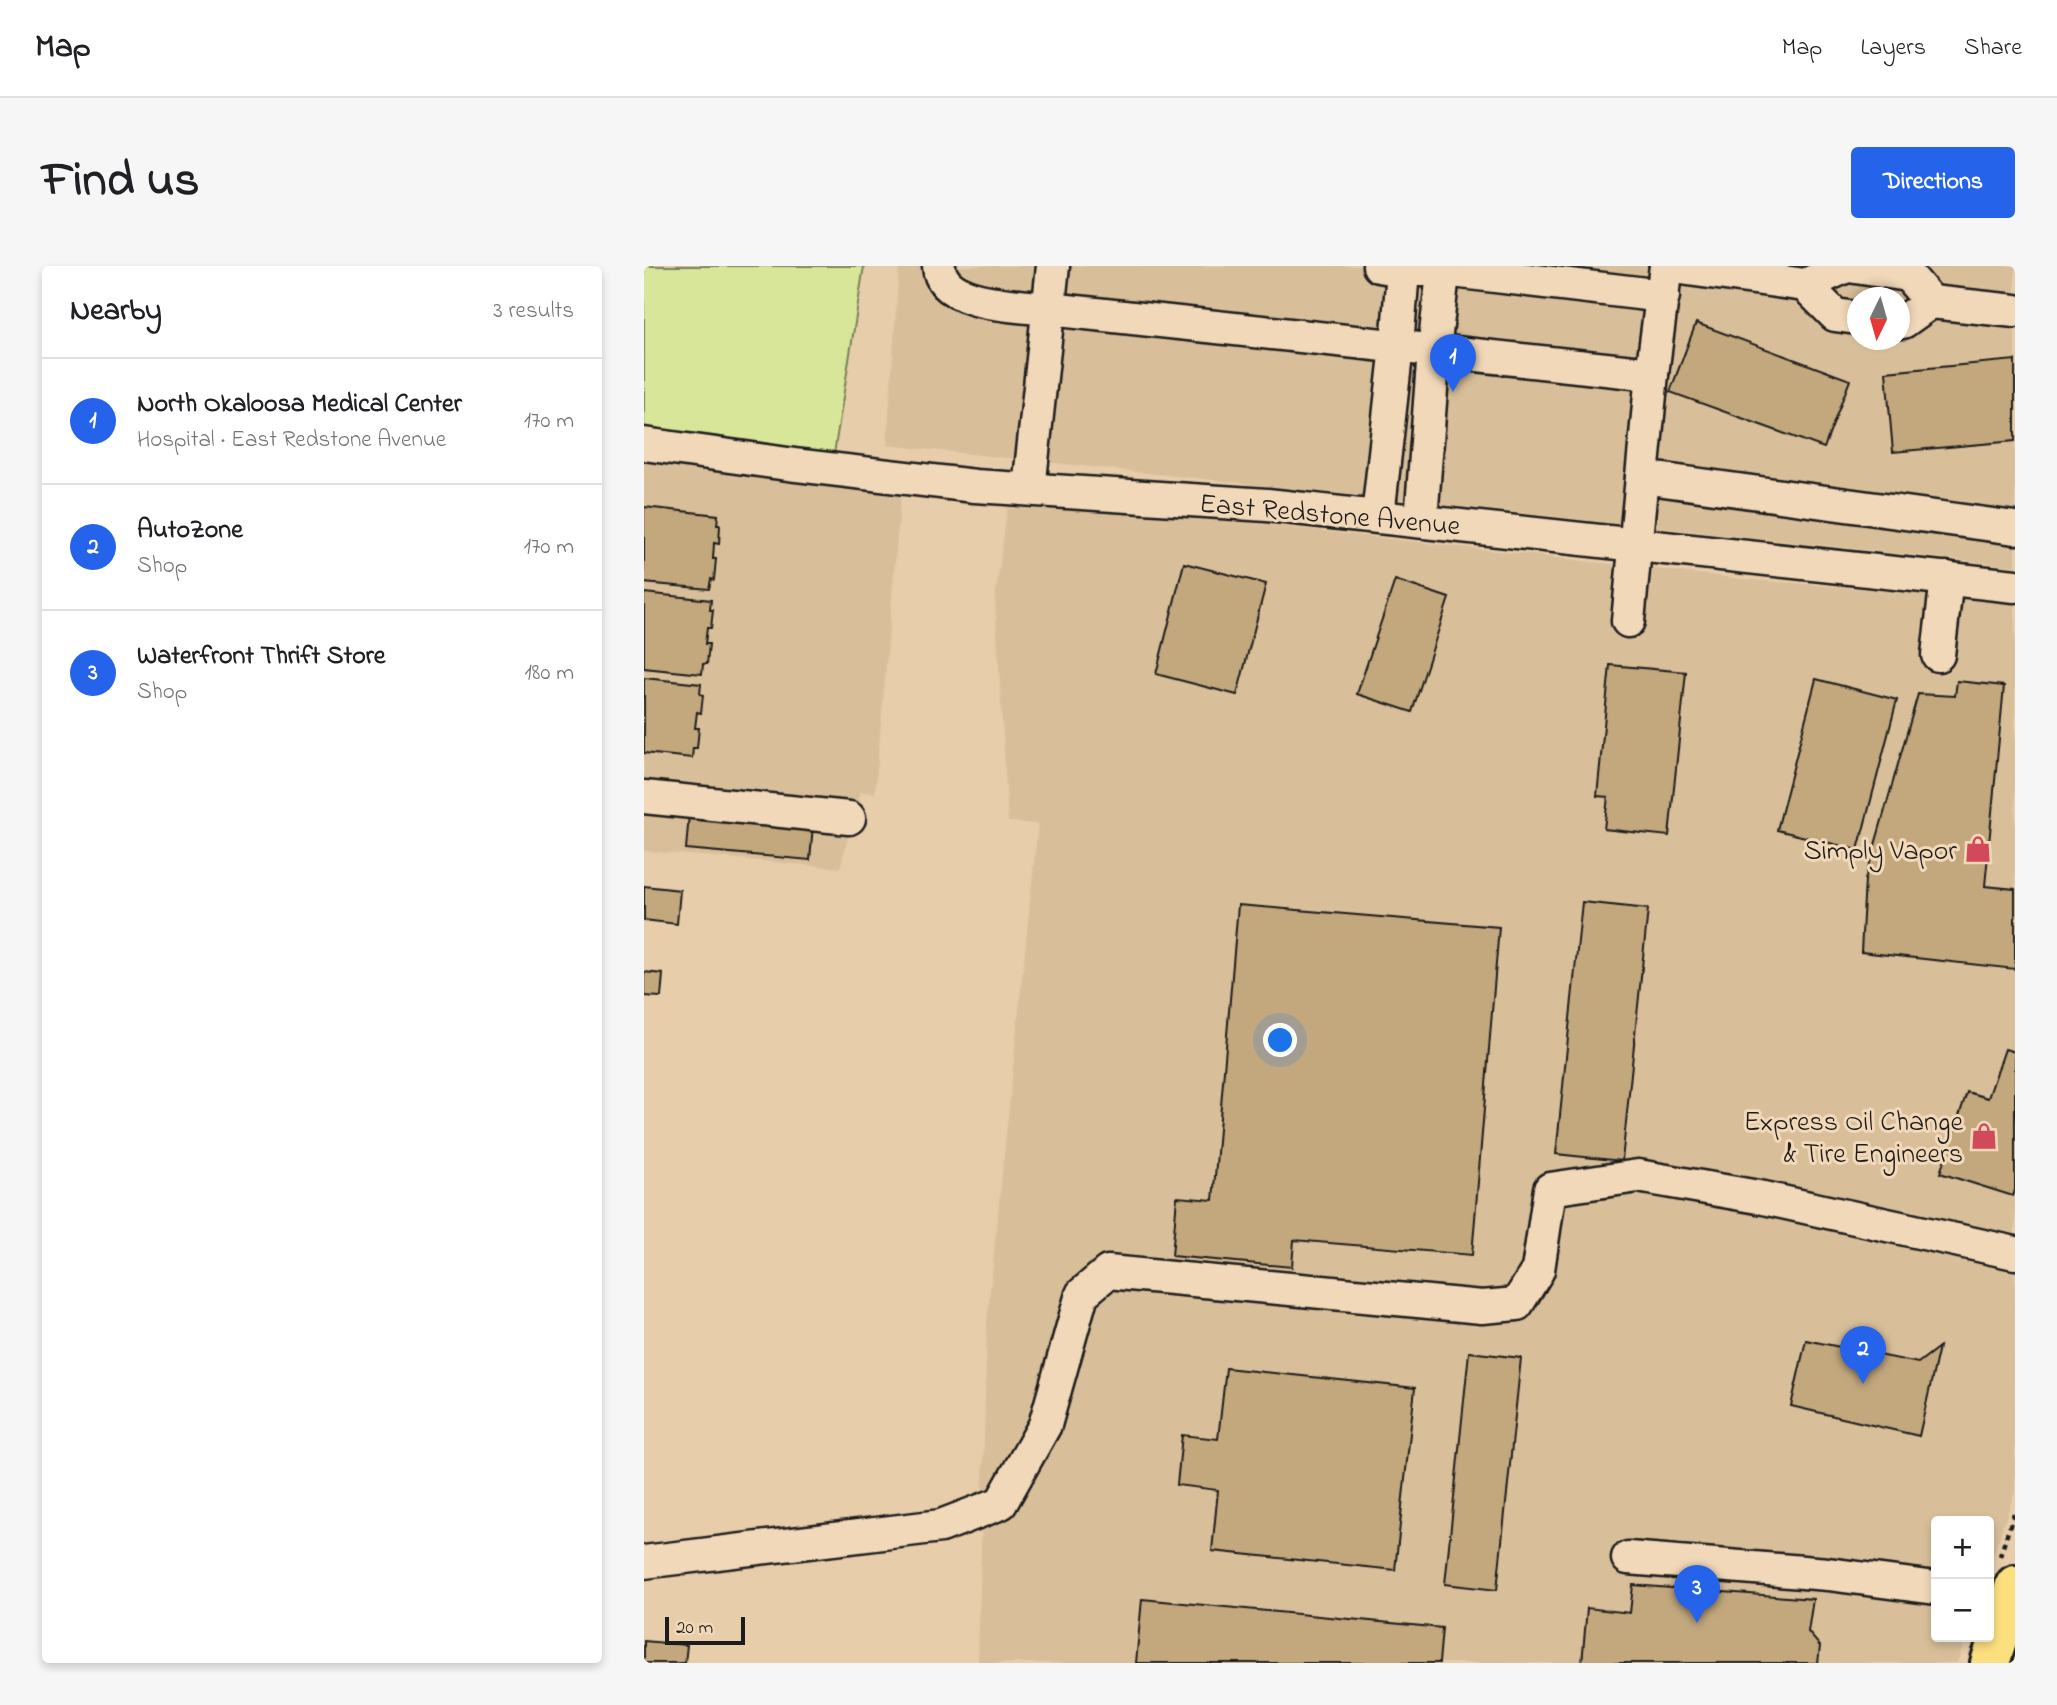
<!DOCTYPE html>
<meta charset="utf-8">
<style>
:root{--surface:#fff;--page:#f6f6f6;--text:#202124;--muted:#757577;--line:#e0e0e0;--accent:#2563eb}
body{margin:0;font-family:"Indie Flower",sans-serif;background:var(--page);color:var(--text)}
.controls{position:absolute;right:21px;bottom:21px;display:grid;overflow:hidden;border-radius:7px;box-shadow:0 4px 10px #0003}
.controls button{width:63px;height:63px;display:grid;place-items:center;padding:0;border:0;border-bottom:2px solid var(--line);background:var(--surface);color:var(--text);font:35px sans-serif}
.compass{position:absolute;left:1203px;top:21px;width:63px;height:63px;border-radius:50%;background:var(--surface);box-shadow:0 4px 10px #0003;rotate:185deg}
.scale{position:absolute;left:21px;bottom:18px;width:80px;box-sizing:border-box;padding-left:7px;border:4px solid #1c1c1c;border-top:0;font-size:19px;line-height:24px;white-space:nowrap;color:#1c1c1c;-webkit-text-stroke:5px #f1d8b9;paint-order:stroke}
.you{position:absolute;left:637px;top:775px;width:24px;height:24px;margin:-18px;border:5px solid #fff;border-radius:50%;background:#1a73e8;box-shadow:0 0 0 10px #1a73e833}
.badge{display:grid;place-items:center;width:46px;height:46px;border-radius:50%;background:var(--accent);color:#fff;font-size:23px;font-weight:700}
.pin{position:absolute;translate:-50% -58px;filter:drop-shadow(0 2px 4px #0008)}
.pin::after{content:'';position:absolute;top:37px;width:24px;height:21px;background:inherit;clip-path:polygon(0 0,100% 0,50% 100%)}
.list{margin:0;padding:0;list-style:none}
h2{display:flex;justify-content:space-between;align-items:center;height:91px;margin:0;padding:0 28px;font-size:30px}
h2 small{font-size:23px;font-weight:400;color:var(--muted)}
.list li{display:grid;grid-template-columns:46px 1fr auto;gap:21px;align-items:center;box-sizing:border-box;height:126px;padding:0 28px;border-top:2px solid var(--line)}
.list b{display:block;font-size:26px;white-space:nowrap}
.list p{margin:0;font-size:23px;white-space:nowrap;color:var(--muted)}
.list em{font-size:23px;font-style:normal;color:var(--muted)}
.map{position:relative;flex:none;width:1371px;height:1397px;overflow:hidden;border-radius:7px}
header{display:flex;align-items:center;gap:42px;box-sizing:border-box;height:98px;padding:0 35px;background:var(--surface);border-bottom:2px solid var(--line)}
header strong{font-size:33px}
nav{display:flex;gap:38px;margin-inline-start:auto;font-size:24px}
.intro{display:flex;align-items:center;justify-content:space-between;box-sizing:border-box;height:168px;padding:0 42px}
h1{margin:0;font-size:49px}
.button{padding:18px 32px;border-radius:7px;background:var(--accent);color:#fff;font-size:24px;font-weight:700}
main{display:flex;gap:42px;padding:0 42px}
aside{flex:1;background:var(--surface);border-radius:7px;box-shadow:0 4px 10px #0003}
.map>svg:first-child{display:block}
.built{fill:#d8bf9a;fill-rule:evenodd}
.green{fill:#d8e699;stroke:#7a815a;stroke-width:2}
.building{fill:#c3a87e;stroke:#1c1c1c;stroke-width:2}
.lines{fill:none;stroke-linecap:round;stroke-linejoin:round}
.minor-casing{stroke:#1c1c1c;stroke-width:37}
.major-casing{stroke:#1c1c1c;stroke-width:44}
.path{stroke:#1c1c1c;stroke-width:4.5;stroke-dasharray:5 5;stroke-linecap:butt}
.minor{stroke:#f1d8b9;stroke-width:32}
.major{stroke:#fce080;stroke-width:38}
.labels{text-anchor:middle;stroke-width:6;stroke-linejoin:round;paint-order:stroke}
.street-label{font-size:28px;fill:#1c1c1c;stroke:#f1d8b9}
.poi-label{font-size:28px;fill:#1c1c1c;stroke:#f1d8b9;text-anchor:end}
</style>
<header>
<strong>Map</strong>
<nav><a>Map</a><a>Layers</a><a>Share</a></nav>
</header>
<div class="intro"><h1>Find us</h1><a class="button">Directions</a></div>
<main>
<aside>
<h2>Nearby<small>3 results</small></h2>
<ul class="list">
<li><span class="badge">1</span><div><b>North Okaloosa Medical Center</b><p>Hospital · East Redstone Avenue</p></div><em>170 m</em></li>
<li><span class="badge">2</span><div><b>AutoZone</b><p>Shop</p></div><em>170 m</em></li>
<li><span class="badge">3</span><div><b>Waterfront Thrift Store</b><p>Shop</p></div><em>180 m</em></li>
</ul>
</aside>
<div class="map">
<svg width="1371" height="1397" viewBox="0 0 1371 1397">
<rect width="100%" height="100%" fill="#e7cdaa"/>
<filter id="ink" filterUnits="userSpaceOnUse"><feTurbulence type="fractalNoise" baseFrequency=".0143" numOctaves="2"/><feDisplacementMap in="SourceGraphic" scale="14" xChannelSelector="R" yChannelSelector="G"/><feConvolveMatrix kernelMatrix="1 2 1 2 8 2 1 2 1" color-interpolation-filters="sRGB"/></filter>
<g filter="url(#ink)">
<g class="built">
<path d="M255 0H1371V300L243 179ZM1213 32H1255V74H1213Z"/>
<polygon points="0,193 149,215 257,227 231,527 216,526 196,602 0,585"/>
<polygon points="364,238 528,248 1099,313 1371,335 1371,1225 1345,1303 1345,1255 1292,1255 1292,1371 1322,1371 1313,1397 334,1397 343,1055 394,558 364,556 351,333"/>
</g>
<polygon class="green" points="0,0 220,0 190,188 0,162"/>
<g class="building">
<polygon points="1052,57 1206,114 1180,182 1026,126"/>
<polygon points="1371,94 1371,175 1249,186 1242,106"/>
<polygon points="0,241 74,249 73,259 76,259 75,278 70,277 69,293 72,293 70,314 67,313 65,323 0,317"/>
<polygon points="540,297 622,318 593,429 512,408"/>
<polygon points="751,314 805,332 768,446 713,428"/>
<polygon points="0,327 67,334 66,344 69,344 67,362 63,362 61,378 65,378 63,398 59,398 58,408 0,402"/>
<polygon points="966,399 1042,406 1025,570 960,563 964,531 953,530"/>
<polygon points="0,412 57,418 56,428 59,429 57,447 53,446 51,462 55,462 53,482 49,482 48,492 0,487"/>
<polygon points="1172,413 1253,434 1214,584 1133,564"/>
<polygon points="1313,415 1360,420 1341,620 1371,623 1371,703 1217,686 1221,614 1274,428 1311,430"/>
<polygon points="45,548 169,559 166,594 42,583"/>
<polygon points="0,620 36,624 33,658 0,654"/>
<polygon points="938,636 1004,643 978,895 912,888"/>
<polygon points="594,639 855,661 828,989 650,974 648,1001 528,990 533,931 569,934"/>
<polygon points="0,706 19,708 17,731 0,730"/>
<polygon points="1361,783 1371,786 1371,924 1369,930 1296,907 1323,826 1344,832"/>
<polygon points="1162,1074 1274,1097 1295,1081 1275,1170 1147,1140"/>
<polygon points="825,1086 877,1092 853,1324 801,1318"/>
<polygon points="582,1102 771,1122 751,1304 568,1285 574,1224 533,1219 538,1169 574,1173"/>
<polygon points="989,1319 1169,1333 1164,1366 1176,1380 1174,1397 938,1397 943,1342 986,1347"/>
<polygon points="498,1333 798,1362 795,1397 492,1397"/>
<polygon points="0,1375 43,1379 41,1397 0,1397"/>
</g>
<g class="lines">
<defs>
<g id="minor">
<path d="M295 0C297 40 375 39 405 43L1008 108"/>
<polyline points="735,0 759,4 800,4 1019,30"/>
<polyline points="1022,0 1161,19 1203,0"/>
<polyline points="1205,0 1264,9 1287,36"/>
<polyline points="1161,19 1191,49 1213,52"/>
<polyline points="1255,56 1259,56 1287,36 1371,45"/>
<polyline points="0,178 151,199 331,220 623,239 1371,320"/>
<polyline points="998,211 1371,262"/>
<polyline points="385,223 409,0"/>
<polyline points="734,250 753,80 759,4"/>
<polyline points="777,254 790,84 800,0"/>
<polyline points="984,355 1008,108 1022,0"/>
<polyline points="1294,389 1303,312"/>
<polyline points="0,531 205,552"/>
<polyline points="984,1292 1184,1308 1292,1322"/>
<polyline points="0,1296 297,1260 357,1237 401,1159 438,1028 464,1006 838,1041 873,1038 894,1004 906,923 994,910 1120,932 1371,987"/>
</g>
<polyline id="major" points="1346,1397 1371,1319"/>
</defs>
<use href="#minor" class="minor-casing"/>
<use href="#major" class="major-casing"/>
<polyline class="path" points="1356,1290 1371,1244"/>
<use href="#minor" class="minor"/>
<use href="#major" class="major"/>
</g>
</g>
<defs>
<symbol id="shop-bare" viewBox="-9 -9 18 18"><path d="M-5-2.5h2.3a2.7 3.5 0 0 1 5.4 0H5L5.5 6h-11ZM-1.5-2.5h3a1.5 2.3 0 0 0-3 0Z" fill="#d1495b" stroke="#f1d8b9" stroke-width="2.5" paint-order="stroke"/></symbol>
</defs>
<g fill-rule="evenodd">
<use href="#shop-bare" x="1315" y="564" width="38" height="38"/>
<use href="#shop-bare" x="1321" y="851" width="38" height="38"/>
</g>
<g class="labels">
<g class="street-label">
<text transform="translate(686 247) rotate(5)" y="10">East Redstone Avenue</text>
</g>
<g class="poi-label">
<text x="1313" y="593">Simply Vapor</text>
<text x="1319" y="864">Express Oil Change<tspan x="1319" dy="32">&amp; Tire Engineers</tspan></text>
</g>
</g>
</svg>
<div class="controls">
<button>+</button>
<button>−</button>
</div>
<svg class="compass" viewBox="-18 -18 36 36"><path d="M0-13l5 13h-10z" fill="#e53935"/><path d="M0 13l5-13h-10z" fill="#757577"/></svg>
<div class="scale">20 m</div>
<div class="you"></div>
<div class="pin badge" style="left:809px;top:126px">1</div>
<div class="pin badge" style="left:1219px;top:1118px">2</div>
<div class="pin badge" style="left:1053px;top:1357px">3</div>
</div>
</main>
